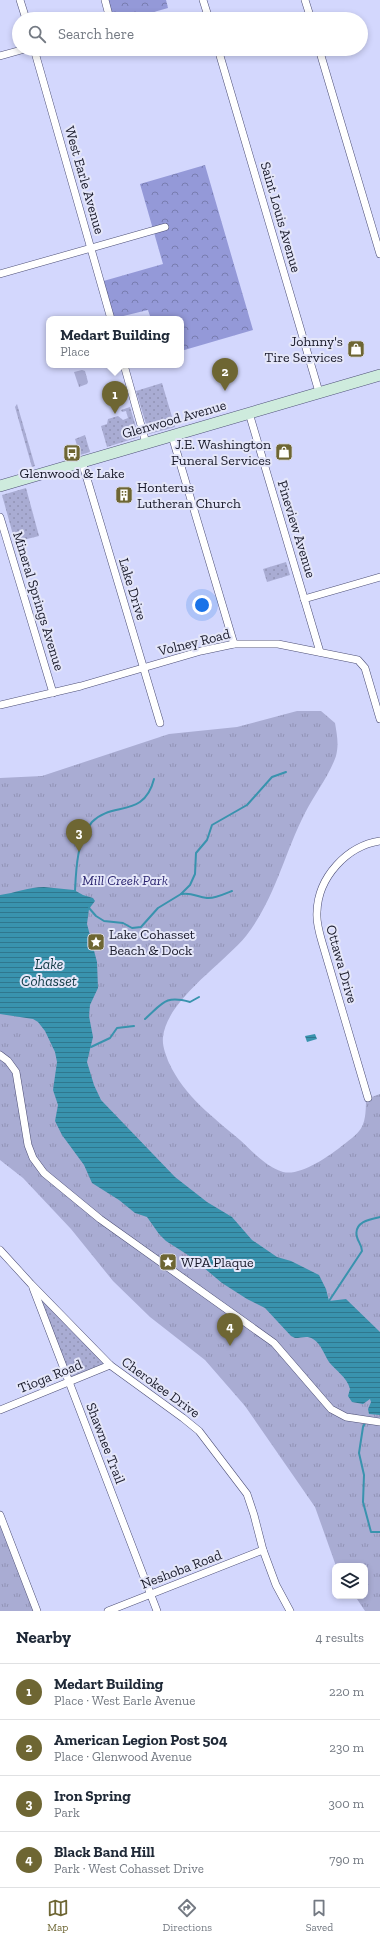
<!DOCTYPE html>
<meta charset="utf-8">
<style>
:root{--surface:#fff;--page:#f6f6f7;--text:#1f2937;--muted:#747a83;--line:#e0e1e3;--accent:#6e6633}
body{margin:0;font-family:"Zilla Slab",serif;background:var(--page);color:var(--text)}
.controls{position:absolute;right:12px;bottom:12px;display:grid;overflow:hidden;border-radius:8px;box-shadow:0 2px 6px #0003}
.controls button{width:36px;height:36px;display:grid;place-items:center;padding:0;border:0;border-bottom:1px solid var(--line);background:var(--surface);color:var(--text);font:20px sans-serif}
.you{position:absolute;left:202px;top:605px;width:14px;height:14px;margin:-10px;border:3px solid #fff;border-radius:50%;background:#1a73e8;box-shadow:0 0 0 6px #1a73e833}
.badge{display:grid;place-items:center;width:26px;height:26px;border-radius:50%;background:var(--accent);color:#fff;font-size:13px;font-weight:700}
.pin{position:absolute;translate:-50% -33px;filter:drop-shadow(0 1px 2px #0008)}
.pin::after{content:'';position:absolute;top:21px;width:14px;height:12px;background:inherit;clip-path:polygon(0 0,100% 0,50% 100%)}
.popup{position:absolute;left:46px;top:316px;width:138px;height:52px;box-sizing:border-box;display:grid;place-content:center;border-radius:8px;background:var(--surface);filter:drop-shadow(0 1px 3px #0005);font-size:13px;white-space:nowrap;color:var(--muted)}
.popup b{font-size:15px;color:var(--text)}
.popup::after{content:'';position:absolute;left:50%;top:100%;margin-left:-8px;border:8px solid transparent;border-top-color:var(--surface)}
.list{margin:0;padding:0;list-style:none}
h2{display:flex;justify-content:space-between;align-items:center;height:52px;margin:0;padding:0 16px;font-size:17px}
h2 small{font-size:13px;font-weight:400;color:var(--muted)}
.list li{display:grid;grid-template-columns:26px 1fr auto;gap:12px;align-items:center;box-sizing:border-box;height:56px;padding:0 16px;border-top:1px solid var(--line)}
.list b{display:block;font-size:15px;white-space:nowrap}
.list p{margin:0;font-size:13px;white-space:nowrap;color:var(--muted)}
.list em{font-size:13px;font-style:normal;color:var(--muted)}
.icon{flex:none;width:22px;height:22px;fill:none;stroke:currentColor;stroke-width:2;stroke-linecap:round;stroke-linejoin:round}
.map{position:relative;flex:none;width:380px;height:1611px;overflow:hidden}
.search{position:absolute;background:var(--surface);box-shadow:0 2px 6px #0003;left:12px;right:12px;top:12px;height:44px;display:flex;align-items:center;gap:10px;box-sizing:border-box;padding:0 14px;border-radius:22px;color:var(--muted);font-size:15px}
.sheet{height:276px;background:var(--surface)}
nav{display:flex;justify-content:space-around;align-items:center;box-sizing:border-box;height:56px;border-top:1px solid var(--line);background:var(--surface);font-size:11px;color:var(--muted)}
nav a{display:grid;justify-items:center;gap:2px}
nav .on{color:var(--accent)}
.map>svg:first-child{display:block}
.grass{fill:url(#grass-dots)}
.forest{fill:url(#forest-crowns)}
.park{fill:url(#park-tufts)}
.water{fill:url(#water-rules)}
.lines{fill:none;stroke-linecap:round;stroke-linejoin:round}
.stream{stroke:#3993ae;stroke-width:2}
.minor-casing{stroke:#4d4f76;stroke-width:8}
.secondary-casing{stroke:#4d4f76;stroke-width:12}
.minor{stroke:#fff;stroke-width:7}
.secondary{stroke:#ceebdd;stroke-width:11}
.labels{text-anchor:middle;stroke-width:4;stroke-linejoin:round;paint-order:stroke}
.street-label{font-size:14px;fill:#181929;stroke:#e4e6f9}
.poi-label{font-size:14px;fill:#181929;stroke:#e4e6f9;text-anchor:start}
.park-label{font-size:14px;font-style:italic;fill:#2b256f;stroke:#e4e6f9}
.water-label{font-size:15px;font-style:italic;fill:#113a45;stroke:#e4e6f9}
</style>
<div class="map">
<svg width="380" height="1611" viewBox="0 0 380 1611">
<defs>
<pattern id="grass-dots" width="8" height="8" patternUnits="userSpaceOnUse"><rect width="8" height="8" fill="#a9acd3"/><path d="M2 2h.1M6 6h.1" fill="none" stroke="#9193b5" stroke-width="1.8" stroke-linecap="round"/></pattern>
<pattern id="forest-crowns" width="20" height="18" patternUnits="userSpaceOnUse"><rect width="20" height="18" fill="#9499d8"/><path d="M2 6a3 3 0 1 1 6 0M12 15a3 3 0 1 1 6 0" fill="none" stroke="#787caf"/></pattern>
<pattern id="park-tufts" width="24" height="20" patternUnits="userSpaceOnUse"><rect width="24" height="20" fill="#a9acd3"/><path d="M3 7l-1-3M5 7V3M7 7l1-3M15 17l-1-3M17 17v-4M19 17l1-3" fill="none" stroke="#9193b5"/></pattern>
<pattern id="water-rules" width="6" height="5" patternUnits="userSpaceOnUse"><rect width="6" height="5" fill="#3993ae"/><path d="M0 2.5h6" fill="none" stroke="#2f778e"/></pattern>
</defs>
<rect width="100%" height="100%" fill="#d3d7fd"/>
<g class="grass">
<polygon points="162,383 175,427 149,434 136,391"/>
<polygon points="17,404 35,466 32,467 15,407"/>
<polygon points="130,407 139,437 107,447 101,426 107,424 108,419 118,416 123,420 128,418 126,411 122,412 121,410"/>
<polygon points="85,435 90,452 80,455 75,439"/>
<polygon points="26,488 39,536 15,542 2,495"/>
<polygon points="286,562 290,575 267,582 263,569"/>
<polygon points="31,1284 110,1365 69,1382"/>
</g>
<g class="forest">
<polygon points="105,0 166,0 168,8 129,19 110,19"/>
<polygon points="205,165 253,330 181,351 181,319 151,319 148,310 111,319 100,282 163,264 140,184"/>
</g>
<g class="park">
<polygon points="82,370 85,371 88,382 87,384 79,387 74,372"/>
<path d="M297 711H321L335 723C337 735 339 744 336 756 329 776 314 795 305 813 284 854 275 899 246 936 223 964 167 1000 163 1037 162 1046 166 1055 169 1063 185 1097 212 1116 240 1140 252 1151 266 1167 283 1172 300 1176 326 1158 338 1149 361 1131 366 1130 366 1099L380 1094V1611H365L355 1596H365V1566H336L315 1507 245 1406 205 1360 150 1317 113 1281 71 1229 23 1178 0 1160V778L42 776 169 734 237 727Z"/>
<polygon points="0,1515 37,1611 0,1611"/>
</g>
<g class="water">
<path d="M44 887 74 890 83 895 93 898 95 901 89 909 87 924 97 962 98 988 90 1005 89 1016 93 1037 87 1062 94 1085 101 1100 175 1177 207 1202 232 1217 252 1240 277 1257 291 1261 319 1275 326 1289 329 1301 346 1299 380 1332V1415L369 1414 368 1409 371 1402 370 1399 363 1404 352 1402 348 1396 350 1389C347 1377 336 1371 329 1362 324 1354 321 1344 313 1339 307 1335 302 1338 295 1338L291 1336 265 1308 247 1299 222 1283 191 1257 166 1241 159 1234 147 1217 135 1213 119 1200 92 1183 84 1165 62 1135 55 1121 58 1105 53 1090 57 1062 55 1052 45 1031 38 1022 33 1019 0 1014V895C15 893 29 887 44 887Z"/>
<polygon points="315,1034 317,1039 307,1042 305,1036"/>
</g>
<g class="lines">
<g class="stream">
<path d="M75 891C76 870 77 839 92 822 112 801 144 819 154 779"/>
<path d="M181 894C192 892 197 897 207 898 215 899 224 894 232 891"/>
<polyline points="89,908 96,916 104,921 123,923 132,928 141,927 158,908 181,894 190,885 195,874 196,853 207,840 212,825 247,805 272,777 286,772"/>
<path d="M145 1019C163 1003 165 995 190 1002L199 997"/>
<polyline points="91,1047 110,1038 117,1028 134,1026"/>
<path d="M329 1301 362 1251C362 1245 358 1242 357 1237 353 1222 370 1219 380 1217"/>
<polyline points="366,1421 363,1427 359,1453 364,1475 363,1502 371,1532 380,1532"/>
</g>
<defs>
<g id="minor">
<polyline points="20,0 26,19"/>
<polyline points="105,0 110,19"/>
<polyline points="203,0 209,19"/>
<polyline points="305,0 311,19"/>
<polyline points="34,49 111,319"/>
<polyline points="218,49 319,392"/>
<polyline points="319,49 380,254"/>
<polyline points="0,56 25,49"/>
<polyline points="0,274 165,227"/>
<polyline points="124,365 146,443"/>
<polyline points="249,413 320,652"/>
<polyline points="172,436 234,644"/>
<polyline points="82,462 160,723"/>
<polyline points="0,517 53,693"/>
<polyline points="304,599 380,577"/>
<polyline points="0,705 81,686 201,651 234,644 278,644 358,660 365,668 380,719"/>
<polyline points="0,1055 8,1061 16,1072 28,1145 33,1158 44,1173 100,1219 274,1343 331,1409 346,1417 380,1422"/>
<path d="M368 1098 322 942C319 932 316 922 317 912 318 877 347 846 380 841"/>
<polyline points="0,1250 31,1284 110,1365 183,1418 199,1431 247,1494 254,1515 263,1550 276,1585 290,1611"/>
<polyline points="33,1288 157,1611"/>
<polyline points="0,1410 110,1365"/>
<polyline points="0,1515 37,1611"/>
<polyline points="108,1611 263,1550"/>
</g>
<polyline id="secondary" points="0,486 380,375"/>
</defs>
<use href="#minor" class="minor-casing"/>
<use href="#secondary" class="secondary-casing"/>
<use href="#minor" class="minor"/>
<use href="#secondary" class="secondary"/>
</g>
<defs>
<symbol id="shop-square" viewBox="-11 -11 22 22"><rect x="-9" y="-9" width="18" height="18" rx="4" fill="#6e6633" stroke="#e4e6f9"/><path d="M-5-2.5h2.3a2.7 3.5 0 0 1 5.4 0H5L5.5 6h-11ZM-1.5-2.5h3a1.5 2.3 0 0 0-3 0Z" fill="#fff"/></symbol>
<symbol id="bus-square" viewBox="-11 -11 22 22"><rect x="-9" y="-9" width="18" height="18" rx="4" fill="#6e6633" stroke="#e4e6f9"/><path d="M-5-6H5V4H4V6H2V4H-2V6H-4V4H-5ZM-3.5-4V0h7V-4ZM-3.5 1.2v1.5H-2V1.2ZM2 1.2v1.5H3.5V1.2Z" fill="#fff"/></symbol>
<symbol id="building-square" viewBox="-11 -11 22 22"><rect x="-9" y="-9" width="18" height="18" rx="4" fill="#6e6633" stroke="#e4e6f9"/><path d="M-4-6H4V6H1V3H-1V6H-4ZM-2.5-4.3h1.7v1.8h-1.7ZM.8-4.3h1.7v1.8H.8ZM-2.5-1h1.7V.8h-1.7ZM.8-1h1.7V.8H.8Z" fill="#fff"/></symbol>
<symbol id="sight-square" viewBox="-11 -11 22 22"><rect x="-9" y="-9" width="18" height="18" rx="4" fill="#6e6633" stroke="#e4e6f9"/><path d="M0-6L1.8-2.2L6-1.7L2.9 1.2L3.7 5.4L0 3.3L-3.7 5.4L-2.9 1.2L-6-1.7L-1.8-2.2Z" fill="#fff"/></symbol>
</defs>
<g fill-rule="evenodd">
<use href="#shop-square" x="346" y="339" width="20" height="20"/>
<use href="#shop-square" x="274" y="442" width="20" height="20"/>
<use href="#bus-square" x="62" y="443" width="20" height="20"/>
<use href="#building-square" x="114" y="485" width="20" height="20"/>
<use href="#sight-square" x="86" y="932" width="20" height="20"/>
<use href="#sight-square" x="158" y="1252" width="20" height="20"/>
</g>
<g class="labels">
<g class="street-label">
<text transform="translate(85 180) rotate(74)" y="5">West Earle Avenue</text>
<text transform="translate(281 217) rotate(74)" y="5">Saint Louis Avenue</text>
<text transform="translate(174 419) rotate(-16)" y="5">Glenwood Avenue</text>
<text transform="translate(297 529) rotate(73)" y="5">Pineview Avenue</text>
<text transform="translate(133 589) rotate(73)" y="5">Lake Drive</text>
<text transform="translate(39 601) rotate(73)" y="5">Mineral Springs Avenue</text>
<text transform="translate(194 642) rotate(-14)" y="5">Volney Road</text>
<text transform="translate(342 964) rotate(74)" y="5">Ottawa Drive</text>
<text transform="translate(50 1376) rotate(-22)" y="5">Tioga Road</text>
<text transform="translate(161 1387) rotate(36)" y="5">Cherokee Drive</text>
<text transform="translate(106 1443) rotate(69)" y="5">Shawnee Trail</text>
<text transform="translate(181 1569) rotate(-21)" y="5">Neshoba Road</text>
</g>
<g class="poi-label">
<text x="343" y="346" text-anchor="end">Johnny's<tspan x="343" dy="16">Tire Services</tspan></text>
<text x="271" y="449" text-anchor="end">J.E. Washington<tspan x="271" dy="16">Funeral Services</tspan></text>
<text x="72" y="478" text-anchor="middle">Glenwood &amp; Lake</text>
<text x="137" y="492">Honterus<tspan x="137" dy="16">Lutheran Church</tspan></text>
<text x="109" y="939">Lake Cohasset<tspan x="109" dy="16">Beach &amp; Dock</tspan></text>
<text x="181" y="1267">WPA Plaque</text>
</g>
<g class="park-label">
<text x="125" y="885">Mill Creek Park</text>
</g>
<g class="water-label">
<text x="49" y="969">Lake<tspan x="49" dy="17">Cohasset</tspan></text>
</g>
</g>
</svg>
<div class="controls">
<button><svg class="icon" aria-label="layers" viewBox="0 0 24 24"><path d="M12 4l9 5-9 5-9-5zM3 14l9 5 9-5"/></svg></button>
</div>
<div class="you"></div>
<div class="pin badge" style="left:115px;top:414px">1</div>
<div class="popup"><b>Medart Building</b>Place</div>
<div class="pin badge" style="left:225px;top:391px">2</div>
<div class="pin badge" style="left:79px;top:852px">3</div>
<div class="pin badge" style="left:230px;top:1346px">4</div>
<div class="search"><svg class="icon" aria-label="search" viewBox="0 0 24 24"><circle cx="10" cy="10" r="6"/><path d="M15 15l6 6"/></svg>Search here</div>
</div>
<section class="sheet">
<h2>Nearby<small>4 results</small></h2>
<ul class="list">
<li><span class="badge">1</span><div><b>Medart Building</b><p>Place · West Earle Avenue</p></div><em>220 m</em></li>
<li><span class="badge">2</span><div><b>American Legion Post 504</b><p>Place · Glenwood Avenue</p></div><em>230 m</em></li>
<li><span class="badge">3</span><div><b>Iron Spring</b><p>Park</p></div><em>300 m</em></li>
<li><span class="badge">4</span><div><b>Black Band Hill</b><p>Park · West Cohasset Drive</p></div><em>790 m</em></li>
</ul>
</section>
<nav>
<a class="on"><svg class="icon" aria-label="map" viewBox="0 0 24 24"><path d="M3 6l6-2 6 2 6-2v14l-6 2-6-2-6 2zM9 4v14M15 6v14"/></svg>Map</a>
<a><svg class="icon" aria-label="directions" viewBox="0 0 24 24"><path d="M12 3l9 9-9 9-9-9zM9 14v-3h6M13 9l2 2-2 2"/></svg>Directions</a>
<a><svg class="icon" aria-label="saved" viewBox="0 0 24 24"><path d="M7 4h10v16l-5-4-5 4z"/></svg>Saved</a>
</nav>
